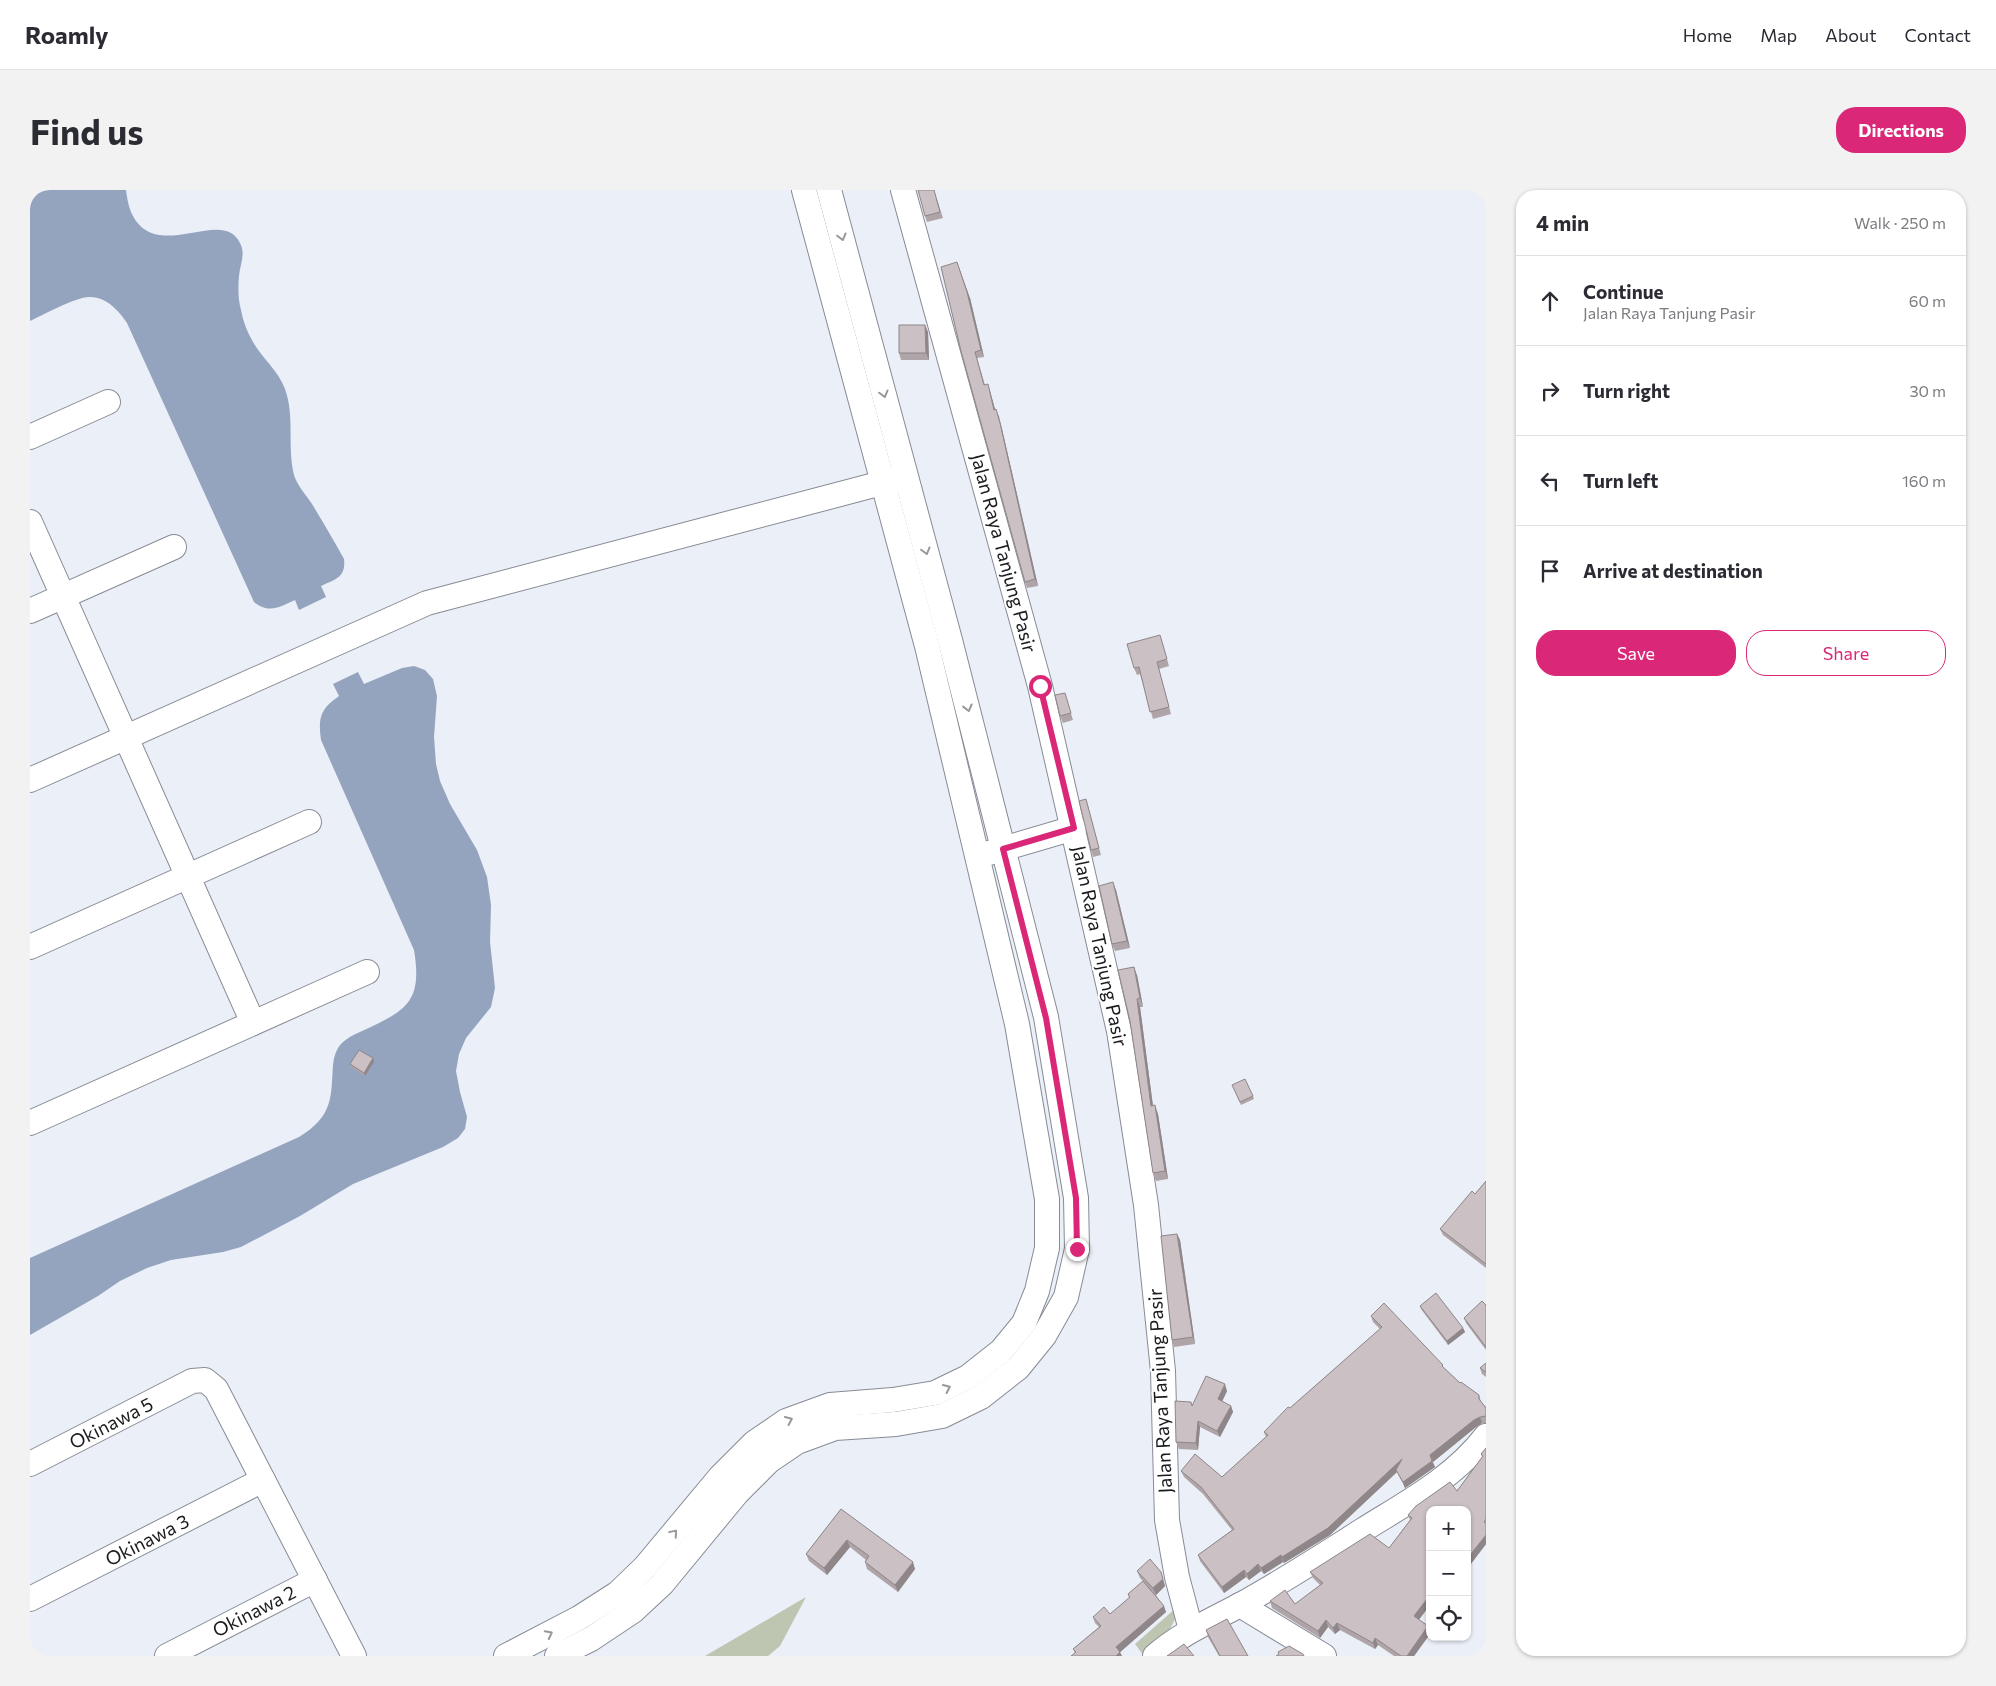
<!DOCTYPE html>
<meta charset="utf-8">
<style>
:root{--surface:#fff;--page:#f2f2f3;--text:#2b2b33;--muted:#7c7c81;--line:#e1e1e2;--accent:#db2777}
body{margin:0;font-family:Commissioner,sans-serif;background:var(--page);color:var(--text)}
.controls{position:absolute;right:15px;bottom:15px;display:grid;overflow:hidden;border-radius:10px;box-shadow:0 1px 4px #0004}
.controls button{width:45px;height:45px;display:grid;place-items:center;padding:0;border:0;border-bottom:1px solid var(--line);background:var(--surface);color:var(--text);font:25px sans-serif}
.stop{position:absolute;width:15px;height:15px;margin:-11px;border:4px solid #db2777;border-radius:50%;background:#fff}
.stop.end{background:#db2777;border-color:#fff;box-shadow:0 1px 5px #0008}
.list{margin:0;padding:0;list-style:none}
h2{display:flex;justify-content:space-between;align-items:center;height:65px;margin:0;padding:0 20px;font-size:21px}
h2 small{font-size:16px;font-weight:400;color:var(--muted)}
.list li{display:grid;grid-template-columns:32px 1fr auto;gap:15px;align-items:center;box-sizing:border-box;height:90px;padding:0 20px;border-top:1px solid var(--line)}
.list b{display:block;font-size:19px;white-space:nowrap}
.list p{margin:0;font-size:16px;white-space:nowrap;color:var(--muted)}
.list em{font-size:16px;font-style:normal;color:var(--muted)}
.actions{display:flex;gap:10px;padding:15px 20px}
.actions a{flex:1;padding:11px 0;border:1px solid var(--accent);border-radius:20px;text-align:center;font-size:18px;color:var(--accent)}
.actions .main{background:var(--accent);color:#fff}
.icon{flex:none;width:28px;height:28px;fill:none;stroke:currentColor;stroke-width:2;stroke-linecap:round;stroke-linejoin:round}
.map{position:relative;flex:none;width:1456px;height:1466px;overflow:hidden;border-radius:20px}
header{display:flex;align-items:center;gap:30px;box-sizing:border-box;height:70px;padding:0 25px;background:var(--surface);border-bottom:1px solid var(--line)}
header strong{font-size:24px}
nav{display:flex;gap:28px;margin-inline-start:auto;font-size:18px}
.intro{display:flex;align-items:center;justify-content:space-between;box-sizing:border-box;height:120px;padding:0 30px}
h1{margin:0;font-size:35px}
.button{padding:12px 22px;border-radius:20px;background:var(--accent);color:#fff;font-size:18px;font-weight:700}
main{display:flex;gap:30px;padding:0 30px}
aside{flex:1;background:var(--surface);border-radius:20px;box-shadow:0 1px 4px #0004}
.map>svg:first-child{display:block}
.green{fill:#bec6b2}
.water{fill:#94a3be}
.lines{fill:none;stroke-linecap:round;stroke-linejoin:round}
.minor-casing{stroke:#878b94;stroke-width:26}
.minor{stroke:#fff;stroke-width:24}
.wall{fill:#afa5a8}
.shaded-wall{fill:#8e8688}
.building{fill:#cbc0c3;stroke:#8e8688}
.oneway{stroke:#98989a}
.route{stroke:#db2777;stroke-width:6}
.labels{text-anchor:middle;stroke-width:4;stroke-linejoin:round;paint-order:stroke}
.street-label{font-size:19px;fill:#1a1b1e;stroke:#fff}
</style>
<header>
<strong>Roamly</strong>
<nav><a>Home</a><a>Map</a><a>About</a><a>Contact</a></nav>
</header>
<div class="intro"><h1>Find us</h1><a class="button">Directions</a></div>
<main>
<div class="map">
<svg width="1456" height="1466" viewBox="0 0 1456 1466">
<rect width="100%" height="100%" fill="#eaeff8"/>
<g class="green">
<polygon points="776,1407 750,1456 738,1466 675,1466"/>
<polygon points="1154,1411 1135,1449 1114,1466 1105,1454"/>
</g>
<g class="water">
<path d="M0 0H96C97 7 98 15 101 22 125 76 192 15 210 53 216 64 210 74 209 86 208 97 208 109 211 120 213 131 217 142 223 152 232 168 248 180 255 199 265 227 257 256 264 285 267 295 276 305 282 314 293 332 304 351 314 369 316 388 305 389 291 396L296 407 269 420 265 410C250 417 239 424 224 412L97 133C89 121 76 106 59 107 46 107 13 125 0 131Z"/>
<path d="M384 476 395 480 403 489 407 506 404 547 406 574 410 591 420 614 447 660 457 687 461 715 460 752 465 798 461 817 436 848 429 864 426 881 430 902 437 927 435 939 428 948 413 957 323 994 270 1026 211 1057 193 1062 141 1070 117 1078 90 1091 68 1106 0 1145V1068L269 947C293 932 301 919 302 891 303 880 302 870 307 860 311 851 321 846 330 842 375 821 393 814 384 760L291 550C288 528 290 519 309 506L303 494 328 482 334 494 372 478Z"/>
</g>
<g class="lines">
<defs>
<g id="minor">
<polyline points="873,0 1010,496 1089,841 1116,1015 1133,1181 1137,1330 1147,1387 1161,1440"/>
<polyline points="0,247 78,212"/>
<polyline points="0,332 223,833"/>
<polyline points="0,421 144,357"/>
<polyline points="0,590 397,413 867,289"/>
<polyline points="959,663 1044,638"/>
<polyline points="0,757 279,632"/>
<polyline points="0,933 337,782"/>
<polyline points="0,1274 162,1191 175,1190 186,1199 324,1466"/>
<polyline points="0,1409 233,1290"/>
<polyline points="1210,1415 1294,1466"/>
<polyline points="137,1466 285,1390"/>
<polyline points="476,1466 549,1428 588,1403 615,1377 690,1287 724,1253 756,1231 800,1215 863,1210 905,1203 938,1187 971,1161 994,1133 1007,1101 1017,1058 1017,1009 987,834 897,456 774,0"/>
<polyline points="527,1466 561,1449 603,1421 632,1394 707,1303 739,1271 767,1252 805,1238 866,1234 912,1226 951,1207 988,1178 1014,1146 1036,1107 1047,1059 1046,1008 1016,827 920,450 799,0"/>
<path d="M1125 1466C1150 1444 1180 1431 1210 1415 1252 1392 1292 1366 1333 1340 1376 1313 1424 1288 1456 1246"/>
</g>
</defs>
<use href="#minor" class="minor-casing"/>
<use href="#minor" class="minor"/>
</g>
<g class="wall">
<polygon points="904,0 913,28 897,32 895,26"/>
<polygon points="911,77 940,108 954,167 947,168 955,195 960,201 965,220 969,226 972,239 1008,396 997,398 995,392"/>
<polygon points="895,135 898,142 899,170 871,170 869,163"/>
<polygon points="1130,445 1139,476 1129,479 1141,524 1123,529 1110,484 1107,485 1104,478"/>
<polygon points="1037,510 1043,530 1033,533 1030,526"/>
<polygon points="1056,609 1071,665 1063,667 1061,660"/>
<polygon points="1086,700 1100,758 1085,761 1082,754"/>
<polygon points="1107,785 1113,817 1110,817 1123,916 1128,924 1138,989 1126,991 1123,983 1100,831"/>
<polygon points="343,868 344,872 335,886 321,877 320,874"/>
<polygon points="1202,895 1223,906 1224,909 1211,915"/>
<polygon points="1456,991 1456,1078 1413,1045 1410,1039 1445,1004"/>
<polygon points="1147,1044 1150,1050 1165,1154 1144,1157 1142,1150"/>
<polygon points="1456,1115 1456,1160 1436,1133 1434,1128"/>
<polygon points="1390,1116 1433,1138 1435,1142 1418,1155 1391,1119"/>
<polygon points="1341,1126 1414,1178 1430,1193 1449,1205 1451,1212 1456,1217 1456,1233 1452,1233 1446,1237 1403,1272 1405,1277 1375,1298 1367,1282 1300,1345 1254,1373 1253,1372 1234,1384 1231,1381 1219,1390 1216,1387 1194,1403 1170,1371 1168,1365 1202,1340 1173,1304 1154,1287 1151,1281 1192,1287 1236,1247 1234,1242 1260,1218 1350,1139 1343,1132"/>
<polygon points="1456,1173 1456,1187 1452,1184 1450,1178"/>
<polygon points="1197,1201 1192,1211 1201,1216 1203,1222 1190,1247 1170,1237 1168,1260 1149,1259 1146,1252 1162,1215"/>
<polygon points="1456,1258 1456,1354 1437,1379 1400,1320 1400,1415 1389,1430 1398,1436 1400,1444 1384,1466 1364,1466 1348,1455 1345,1459 1310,1440 1305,1444 1298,1437 1290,1448 1242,1418 1240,1411 1265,1414 1290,1395 1283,1388 1280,1382 1359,1358 1380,1330 1378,1325 1427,1301 1452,1267 1451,1264"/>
<polygon points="811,1319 885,1379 868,1402 837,1379 835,1372 836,1370 820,1357 797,1385 779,1371 776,1364"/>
<polygon points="1107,1381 1133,1389 1135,1396 1126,1405 1136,1422 1090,1462 1045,1463 1043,1459 1069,1437 1065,1433 1063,1427 1080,1424 1099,1408 1098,1404 1113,1391 1110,1388"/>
<polygon points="1176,1440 1218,1466 1189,1466 1178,1447"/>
</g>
<g class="shaded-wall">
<polygon points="927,72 940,108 954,167 951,160"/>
<polygon points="895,135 898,142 899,170 896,163"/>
<polygon points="958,194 960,201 967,226 964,220"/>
<polygon points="966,219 972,239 1008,396 1005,389"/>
<polygon points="1083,692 1086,700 1100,758 1097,751"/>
<polygon points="1104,777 1107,785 1113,817 1110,808"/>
<polygon points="1107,809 1110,817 1124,924 1121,916"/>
<polygon points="343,868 344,872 335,886 334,883"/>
<polygon points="1125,915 1128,924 1138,989 1135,981"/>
<polygon points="1147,1044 1150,1050 1165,1154 1163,1147"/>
<polygon points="1433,1138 1435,1142 1418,1155 1417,1151"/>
<polygon points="1195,1194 1197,1201 1190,1216 1188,1209"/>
<polygon points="1201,1216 1203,1222 1190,1247 1187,1241"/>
<polygon points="1450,1227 1452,1233 1446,1237 1403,1272 1400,1265 1444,1230"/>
<polygon points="1168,1231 1170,1237 1168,1260 1166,1253"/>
<polygon points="1372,1269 1366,1280 1367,1282 1300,1345 1254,1373 1252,1367"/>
<polygon points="1402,1271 1405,1277 1375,1298 1373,1292"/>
<polygon points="1456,1345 1456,1354 1437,1379 1437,1369"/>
<polygon points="817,1350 820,1357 797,1385 794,1378"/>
<polygon points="1251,1365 1253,1372 1234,1384 1231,1378"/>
<polygon points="883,1372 885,1379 868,1402 865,1395"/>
<polygon points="1228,1374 1231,1381 1219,1390 1217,1384"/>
<polygon points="1214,1380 1216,1387 1194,1403 1192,1397"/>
<polygon points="1131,1382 1135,1396 1126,1405 1123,1398"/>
<polygon points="1400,1405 1400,1415 1386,1433 1384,1426"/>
<polygon points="1134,1416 1136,1422 1088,1464 1086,1457"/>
<polygon points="1296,1430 1298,1437 1290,1448 1288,1441"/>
<polygon points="1307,1433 1310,1440 1305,1444 1303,1438"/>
<polygon points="1398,1436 1400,1444 1384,1466 1377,1466"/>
<polygon points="1345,1448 1348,1455 1345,1459 1343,1453"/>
<polygon points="1090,1462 1092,1466 1086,1466"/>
</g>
<g class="building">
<polygon points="888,0 904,0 910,22 895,26"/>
<polygon points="927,72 937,102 951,160 945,162 954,195 958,194 964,220 966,219 970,233 1005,389 995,392 931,161 911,77"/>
<polygon points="869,135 895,135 896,163 869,163"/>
<polygon points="1130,445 1137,469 1127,472 1139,517 1120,522 1109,477 1104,478 1097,454"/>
<polygon points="1035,503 1041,523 1030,526 1025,505"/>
<polygon points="1056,609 1069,658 1061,660 1049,611"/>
<polygon points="1083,692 1097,751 1082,754 1069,696"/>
<polygon points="1104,777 1110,808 1107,809 1121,916 1125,915 1135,981 1123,983 1100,831 1088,780"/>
<polygon points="329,860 343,868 334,883 320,874"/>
<polygon points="1215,889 1223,906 1210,912 1202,895"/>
<polygon points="1456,991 1456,1074 1410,1039 1442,1001 1445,1004"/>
<polygon points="1147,1044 1163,1147 1142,1150 1131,1046"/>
<polygon points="1406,1103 1433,1138 1417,1151 1390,1116"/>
<polygon points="1452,1111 1456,1115 1456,1157 1434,1128"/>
<polygon points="1354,1113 1413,1175 1412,1176 1430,1193 1431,1192 1449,1205 1449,1209 1456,1218 1456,1226 1450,1227 1444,1230 1400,1265 1402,1271 1373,1292 1366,1280 1372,1269 1298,1338 1252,1367 1251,1365 1231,1378 1228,1374 1217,1384 1214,1380 1192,1397 1168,1365 1204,1339 1171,1297 1151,1281 1165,1264 1192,1287 1238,1245 1234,1242 1258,1217 1260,1218 1352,1137 1341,1126"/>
<polygon points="1456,1173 1456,1182 1450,1178"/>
<polygon points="1176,1186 1195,1194 1188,1209 1201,1216 1187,1241 1168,1231 1166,1253 1146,1252 1145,1211 1161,1212 1162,1216"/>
<polygon points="1456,1258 1456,1329 1454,1332 1456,1333 1456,1345 1437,1369 1437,1320 1400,1320 1400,1405 1384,1426 1398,1436 1377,1466 1371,1466 1345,1448 1343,1453 1307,1433 1303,1438 1296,1430 1288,1441 1240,1411 1255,1400 1265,1414 1293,1393 1280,1382 1340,1344 1359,1358 1382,1328 1378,1325 1386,1316 1420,1292 1427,1301 1453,1266 1451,1264"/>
<polygon points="811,1319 883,1372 865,1395 835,1372 839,1366 817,1350 794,1378 776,1364"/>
<polygon points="1120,1369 1131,1382 1133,1389 1123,1398 1107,1381"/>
<polygon points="1113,1391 1134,1416 1086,1457 1090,1462 1086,1466 1041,1466 1046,1462 1043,1459 1071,1436 1063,1427 1074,1417 1080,1424 1100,1407 1098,1404"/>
<polygon points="1197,1429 1218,1466 1190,1466 1176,1440"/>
<polygon points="1154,1454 1164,1466 1137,1466"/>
<polygon points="1259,1456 1273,1464 1274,1466 1246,1466 1249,1464 1248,1462"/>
</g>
<defs><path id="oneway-chevron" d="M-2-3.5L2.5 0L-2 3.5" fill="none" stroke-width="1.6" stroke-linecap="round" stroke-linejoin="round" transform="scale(1.25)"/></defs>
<g class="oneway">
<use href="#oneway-chevron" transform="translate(812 47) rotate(75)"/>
<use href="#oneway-chevron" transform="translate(854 204) rotate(75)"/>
<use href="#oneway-chevron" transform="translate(896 361) rotate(75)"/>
<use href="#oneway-chevron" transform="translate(938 518) rotate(76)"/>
<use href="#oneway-chevron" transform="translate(917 1198) rotate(-25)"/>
<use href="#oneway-chevron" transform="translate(759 1230) rotate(-25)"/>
<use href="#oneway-chevron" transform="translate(644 1343) rotate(-50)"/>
<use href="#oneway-chevron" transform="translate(519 1444) rotate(-27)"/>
</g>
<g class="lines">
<polyline class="route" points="1010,496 1044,638 973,659 1016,828 1046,1008 1047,1059"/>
</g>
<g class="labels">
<g class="street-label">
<text transform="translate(974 363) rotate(75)" y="7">Jalan Raya Tanjung Pasir</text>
<text transform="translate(1070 756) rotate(78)" y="7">Jalan Raya Tanjung Pasir</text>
<text transform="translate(1130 1201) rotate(-93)" y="7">Jalan Raya Tanjung Pasir</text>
<text transform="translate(81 1233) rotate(-27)" y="7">Okinawa 5</text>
<text transform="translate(117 1350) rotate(-27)" y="7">Okinawa 3</text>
<text transform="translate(224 1421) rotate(-27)" y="7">Okinawa 2</text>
</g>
</g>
</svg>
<div class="controls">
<button>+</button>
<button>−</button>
<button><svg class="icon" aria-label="locate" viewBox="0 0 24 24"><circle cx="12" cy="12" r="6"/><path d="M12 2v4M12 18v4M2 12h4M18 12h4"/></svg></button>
</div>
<div class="stop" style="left:1010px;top:496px"></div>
<div class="stop end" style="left:1047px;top:1059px"></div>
</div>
<aside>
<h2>4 min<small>Walk · 250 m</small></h2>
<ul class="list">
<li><svg class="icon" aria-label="ahead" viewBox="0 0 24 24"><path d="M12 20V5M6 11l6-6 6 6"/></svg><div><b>Continue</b><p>Jalan Raya Tanjung Pasir</p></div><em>60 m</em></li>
<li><svg class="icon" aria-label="right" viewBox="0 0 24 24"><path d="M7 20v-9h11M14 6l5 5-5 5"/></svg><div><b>Turn right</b></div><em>30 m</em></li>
<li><svg class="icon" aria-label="left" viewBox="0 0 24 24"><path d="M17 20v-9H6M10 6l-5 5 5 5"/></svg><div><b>Turn left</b></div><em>160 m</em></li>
<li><svg class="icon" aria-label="arrive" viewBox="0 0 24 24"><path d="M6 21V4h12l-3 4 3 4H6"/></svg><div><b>Arrive at destination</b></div></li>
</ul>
<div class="actions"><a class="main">Save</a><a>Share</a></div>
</aside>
</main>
